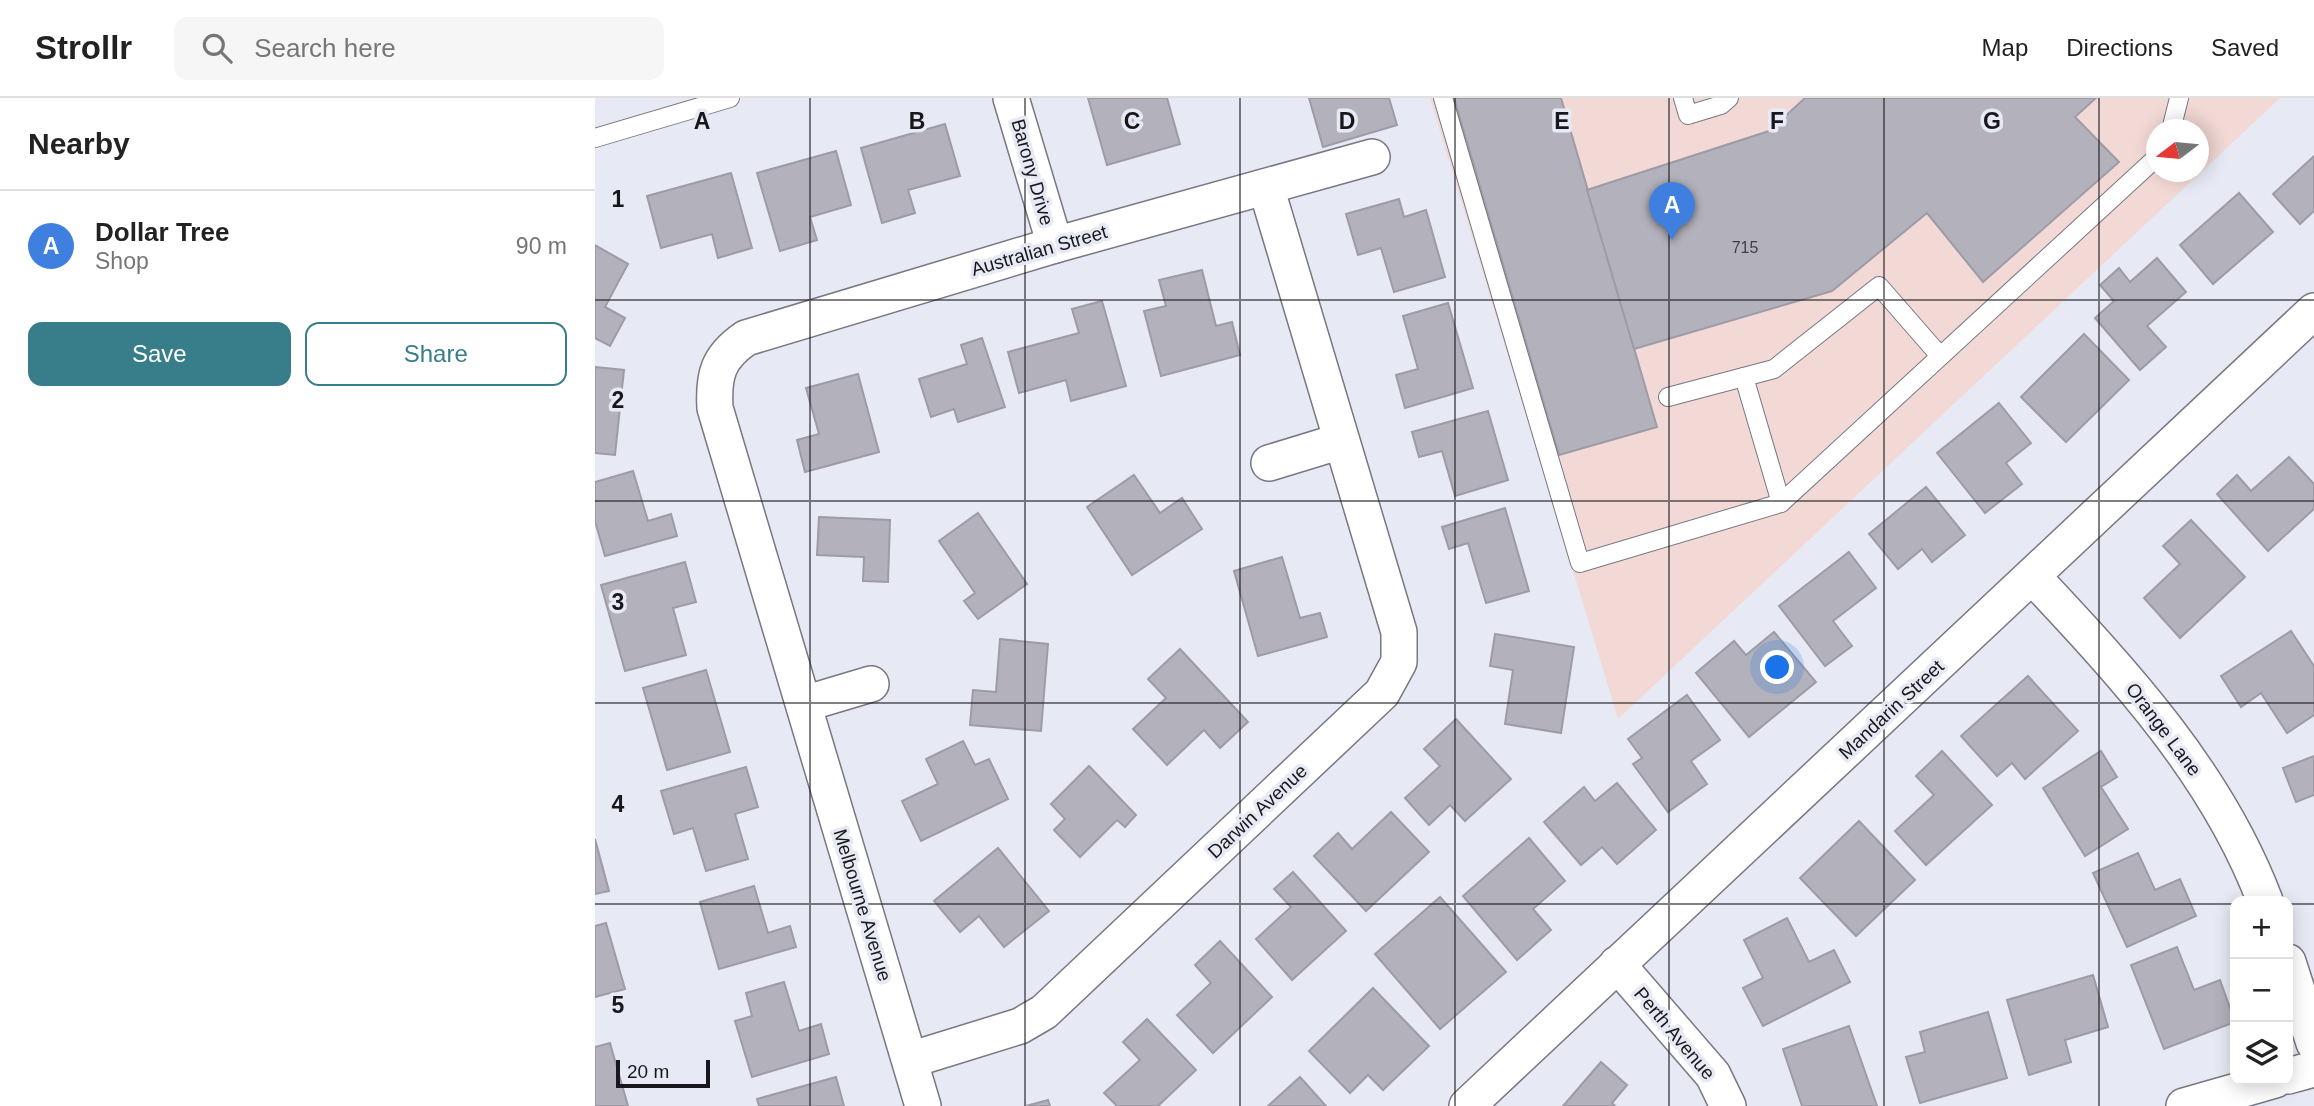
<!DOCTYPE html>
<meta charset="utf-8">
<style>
:root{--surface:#fff;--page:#f6f6f6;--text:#222;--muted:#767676;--line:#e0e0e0;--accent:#387d8a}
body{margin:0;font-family:Arial,sans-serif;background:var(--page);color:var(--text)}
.controls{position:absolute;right:21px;bottom:21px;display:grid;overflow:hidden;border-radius:14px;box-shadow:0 4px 18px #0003}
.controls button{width:63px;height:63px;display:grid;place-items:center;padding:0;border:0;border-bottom:2px solid var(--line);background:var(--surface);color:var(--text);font:35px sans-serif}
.compass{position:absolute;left:1551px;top:21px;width:63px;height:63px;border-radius:50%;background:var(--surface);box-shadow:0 4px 18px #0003;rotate:254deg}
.scale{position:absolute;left:21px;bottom:18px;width:94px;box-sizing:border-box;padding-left:7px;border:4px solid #18181c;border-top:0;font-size:19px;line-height:24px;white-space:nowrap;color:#18181c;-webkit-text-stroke:5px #e7e9f4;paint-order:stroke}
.you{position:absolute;left:1183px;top:570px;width:24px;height:24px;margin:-18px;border:5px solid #fff;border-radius:50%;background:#1a73e8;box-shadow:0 0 0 10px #1a73e833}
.badge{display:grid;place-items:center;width:46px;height:46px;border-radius:50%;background:var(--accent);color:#fff;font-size:23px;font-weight:700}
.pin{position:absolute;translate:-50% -58px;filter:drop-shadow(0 2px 4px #0008)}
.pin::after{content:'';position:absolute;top:37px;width:24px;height:21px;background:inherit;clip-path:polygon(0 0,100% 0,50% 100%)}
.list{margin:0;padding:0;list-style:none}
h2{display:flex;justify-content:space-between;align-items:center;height:91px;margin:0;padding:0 28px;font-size:30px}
h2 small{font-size:23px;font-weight:400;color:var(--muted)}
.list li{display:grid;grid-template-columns:46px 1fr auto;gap:21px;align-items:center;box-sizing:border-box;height:112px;padding:0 28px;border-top:2px solid var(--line)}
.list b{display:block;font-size:26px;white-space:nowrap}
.list p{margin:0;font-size:23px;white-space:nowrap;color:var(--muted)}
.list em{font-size:23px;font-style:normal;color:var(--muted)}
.actions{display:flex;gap:14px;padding:21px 28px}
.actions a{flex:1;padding:16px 0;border:2px solid var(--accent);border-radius:14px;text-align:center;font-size:24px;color:var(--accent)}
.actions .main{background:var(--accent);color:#fff}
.icon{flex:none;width:38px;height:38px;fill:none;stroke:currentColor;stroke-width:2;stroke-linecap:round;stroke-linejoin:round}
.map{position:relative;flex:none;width:1719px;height:1008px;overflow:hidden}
header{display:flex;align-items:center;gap:42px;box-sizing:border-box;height:98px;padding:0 35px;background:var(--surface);border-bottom:2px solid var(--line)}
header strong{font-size:33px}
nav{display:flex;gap:38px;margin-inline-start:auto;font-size:24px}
.search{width:490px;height:63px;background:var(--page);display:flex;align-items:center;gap:18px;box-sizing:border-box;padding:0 24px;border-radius:14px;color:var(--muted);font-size:26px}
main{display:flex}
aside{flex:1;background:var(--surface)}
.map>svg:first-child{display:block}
.commercial{fill:#f3d9d6;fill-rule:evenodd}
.building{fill:#b3b2bc;stroke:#9d9ca6;stroke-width:2}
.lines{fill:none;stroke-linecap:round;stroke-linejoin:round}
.lane-casing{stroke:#777882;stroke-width:20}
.street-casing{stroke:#777882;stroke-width:38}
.lane{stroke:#fff;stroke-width:18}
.street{stroke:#fff;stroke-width:35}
.grid{fill:none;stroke:#18181c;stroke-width:2;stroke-opacity:0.55}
.labels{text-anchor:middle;stroke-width:7;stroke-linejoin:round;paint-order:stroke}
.number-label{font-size:16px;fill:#3f3e44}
.street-label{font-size:19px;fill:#18181c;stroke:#e7e9f4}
.grid-label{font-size:23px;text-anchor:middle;font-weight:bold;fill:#18181c;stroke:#e7e9f4;stroke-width:7;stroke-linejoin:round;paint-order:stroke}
</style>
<header>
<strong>Strollr</strong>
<div class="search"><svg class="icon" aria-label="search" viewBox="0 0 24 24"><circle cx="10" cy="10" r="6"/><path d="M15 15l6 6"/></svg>Search here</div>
<nav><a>Map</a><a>Directions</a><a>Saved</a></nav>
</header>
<main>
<aside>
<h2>Nearby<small></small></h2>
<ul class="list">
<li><span class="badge" style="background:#3f7fe0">A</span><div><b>Dollar Tree</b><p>Shop</p></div><em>90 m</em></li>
</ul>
<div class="actions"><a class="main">Save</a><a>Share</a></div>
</aside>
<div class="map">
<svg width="1719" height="1008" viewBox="0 0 1719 1008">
<rect width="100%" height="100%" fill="#e7e9f4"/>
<path class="commercial" d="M835 0H1685L1023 621ZM1562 32H1604V74H1562Z"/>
<g class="building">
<polygon points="493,0 572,0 585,46 512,67"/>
<polygon points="714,0 794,0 802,27 728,49"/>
<polygon points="859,0 966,0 1062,329 964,357"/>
<polygon points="1210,0 1501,0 1480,19 1524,64 1388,184 1332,115 1237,193 1039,251 992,92 1174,33"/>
<polygon points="350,26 365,78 313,92 320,115 287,125 266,50"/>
<polygon points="241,53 256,107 215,119 222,142 185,153 162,75"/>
<polygon points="1719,58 1719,113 1705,126 1678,96"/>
<polygon points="136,75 157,150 123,160 117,136 66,150 52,98"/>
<polygon points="1644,95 1678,134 1618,186 1585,147"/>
<polygon points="804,101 809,119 831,112 850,179 799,194 786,150 763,157 751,116"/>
<polygon points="0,147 33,166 10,209 30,220 15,248 0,240"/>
<polygon points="1562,160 1591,194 1552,228 1571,249 1545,272 1500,220 1519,203 1505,187 1524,170 1535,184"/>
<polygon points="607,172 621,228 637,224 645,257 566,278 549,213 571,208 564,182"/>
<polygon points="507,203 531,288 476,303 471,282 424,295 413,254 484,235 477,211"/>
<polygon points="853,205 878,290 810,310 801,277 823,271 808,218"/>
<polygon points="1489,236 1534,282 1471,344 1426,299"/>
<polygon points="387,240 410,309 363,324 359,311 336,319 324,281 372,266 366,247"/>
<polygon points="0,269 29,272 20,357 0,355"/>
<polygon points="263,276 284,354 210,374 202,342 224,336 211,290"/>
<polygon points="1404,305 1436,345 1411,365 1427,386 1390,415 1342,355"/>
<polygon points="893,313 913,382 860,398 847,353 824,359 817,334"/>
<polygon points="1694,359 1719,386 1719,411 1673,453 1622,396 1642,377 1656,393"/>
<polygon points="38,373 53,423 76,416 82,438 10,458 0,423 0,384"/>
<polygon points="539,377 565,415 587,400 607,431 537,477 492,409"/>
<polygon points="1331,389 1370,437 1337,464 1327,451 1303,471 1274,436"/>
<polygon points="910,410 934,493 891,505 873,445 854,451 847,429"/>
<polygon points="383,415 432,486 383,521 369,503 380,495 344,443"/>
<polygon points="224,419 295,422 293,484 268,483 269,459 222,457"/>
<polygon points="1596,422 1650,479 1585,540 1549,500 1585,466 1568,448"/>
<polygon points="1254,454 1281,490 1238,523 1257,548 1230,568 1184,508"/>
<polygon points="687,459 705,520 725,515 732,539 663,558 639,473"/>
<polygon points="90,464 101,504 78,510 91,557 30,573 6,487"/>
<polygon points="1696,533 1719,568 1719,617 1692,635 1666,595 1646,609 1626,578"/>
<polygon points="1179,534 1221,584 1154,639 1101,575 1139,543 1151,557"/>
<polygon points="900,536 979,549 966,635 910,626 918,572 895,568"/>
<polygon points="405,541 453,546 446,633 375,627 378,592 401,594"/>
<polygon points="585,551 653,624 625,650 609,632 572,667 538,631 571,600 553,581"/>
<polygon points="111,572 135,654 72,672 48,590"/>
<polygon points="1433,578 1483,633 1430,681 1417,665 1402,678 1366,638"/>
<polygon points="1092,597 1125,642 1096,663 1112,686 1073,714 1038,666 1047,660 1033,641"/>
<polygon points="861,621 916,681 870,723 855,707 834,727 810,700 845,668 829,651"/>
<polygon points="368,643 380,667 394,661 413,701 326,743 307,703 343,686 331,661"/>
<polygon points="1347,653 1397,707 1331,767 1300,733 1339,697 1321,678"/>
<polygon points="1506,653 1522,679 1506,689 1533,731 1490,758 1448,690"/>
<polygon points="1719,658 1719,697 1701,704 1688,670"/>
<polygon points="494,668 541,717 530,729 522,722 485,759 459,732 470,721 456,706"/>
<polygon points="151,669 163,709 140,716 153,761 111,773 98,730 79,736 66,693"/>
<polygon points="1022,685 1061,732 1022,766 1007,749 986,767 949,724 989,689 1000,703"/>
<polygon points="796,714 834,754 771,813 719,758 743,735 757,751"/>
<polygon points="1264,723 1320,782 1261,838 1205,780"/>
<polygon points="934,740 970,783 938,811 956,832 922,862 868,798"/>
<polygon points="0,741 14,793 0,796"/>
<polygon points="403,750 454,813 409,849 384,818 365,834 339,803"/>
<polygon points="1543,755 1560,792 1585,781 1601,818 1532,849 1498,775"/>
<polygon points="698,774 751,833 697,882 661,841 696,809 679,791"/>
<polygon points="159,788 173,835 195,828 201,849 124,871 105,804"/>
<polygon points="845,799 911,874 845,931 780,856"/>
<polygon points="1192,820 1214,864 1239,852 1255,884 1168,928 1148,890 1168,880 1149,842"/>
<polygon points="11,825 30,891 0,899 0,828"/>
<polygon points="625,843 677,899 618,955 582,917 616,885 600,867"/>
<polygon points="1582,849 1599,892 1625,882 1640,924 1569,951 1536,867"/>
<polygon points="1498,877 1513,929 1470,942 1476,964 1434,977 1412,902"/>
<polygon points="189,884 204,933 226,926 234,956 157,979 140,923 157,918 151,895"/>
<polygon points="778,890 834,948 788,992 773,977 755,995 714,953"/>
<polygon points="1393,914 1412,980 1325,1005 1311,959 1330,954 1325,934"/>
<polygon points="552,921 601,972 563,1008 522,1008 509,995 545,962 528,944"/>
<polygon points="1254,928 1282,1008 1207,1008 1188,951"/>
<polygon points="15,945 33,1008 0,1008 0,949"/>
<polygon points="1006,964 1032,987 1017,1005 1020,1008 968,1008"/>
<polygon points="241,979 249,1008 164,1008 162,1001"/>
<polygon points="705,979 731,1008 673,1008"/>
<polygon points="453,1002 455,1008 431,1008"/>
</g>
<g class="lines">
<defs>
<g id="lane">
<polyline points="848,0 985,465 1186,405 1562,59"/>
<polyline points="1088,0 1093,17 1126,7 1134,0"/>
<polyline points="1576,32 1584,0"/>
<polyline points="0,40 135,0"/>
<polyline points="1149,279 1186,405"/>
<polyline points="1073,299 1179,271 1284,188 1345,258"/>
</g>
<g id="street">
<polyline points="416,0 460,147"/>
<polyline points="674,365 746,343"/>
<path d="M1438 479C1530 577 1622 676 1670 803"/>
<polyline points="209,606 276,586"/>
<polyline points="1693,864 1719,945"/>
<polyline points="1022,866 1118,977 1133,1008"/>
<polyline points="315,962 425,928 449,914 787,595 804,564 804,534 671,89"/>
<polyline points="1693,978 1719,971"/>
<path d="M328 1008 120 310C118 277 123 259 151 240L460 147 777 59"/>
<polyline points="872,1008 1719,213"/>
<polyline points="1589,1008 1680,982"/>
</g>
</defs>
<use href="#lane" class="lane-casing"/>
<use href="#street" class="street-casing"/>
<use href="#lane" class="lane"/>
<use href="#street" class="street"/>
</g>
<path class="grid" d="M215 0V1008M430 0V1008M645 0V1008M860 0V1008M1074 0V1008M1289 0V1008M1504 0V1008M0 202H1719M0 403H1719M0 605H1719M0 806H1640M1693 806H1719"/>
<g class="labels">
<g class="number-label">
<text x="1150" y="155">715</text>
</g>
<g class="street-label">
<text transform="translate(438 74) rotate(74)" y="7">Barony Drive</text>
<text transform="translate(444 152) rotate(-16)" y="7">Australian Street</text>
<text transform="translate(1296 611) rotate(-43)" y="7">Mandarin Street</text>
<text transform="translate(1569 631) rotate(53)" y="7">Orange Lane</text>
<text transform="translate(662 713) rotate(-43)" y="7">Darwin Avenue</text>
<text transform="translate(268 807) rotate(73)" y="7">Melbourne Avenue</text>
<text transform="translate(1080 935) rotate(50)" y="7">Perth Avenue</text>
</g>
</g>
<g class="grid-label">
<text x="107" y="31">A</text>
<text x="322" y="31">B</text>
<text x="537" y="31">C</text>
<text x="752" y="31">D</text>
<text x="967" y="31">E</text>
<text x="1182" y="31">F</text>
<text x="1397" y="31">G</text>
<text x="23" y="109">1</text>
<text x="23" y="310">2</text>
<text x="23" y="512">3</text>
<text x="23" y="714">4</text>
<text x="23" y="915">5</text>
</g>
</svg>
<div class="controls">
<button>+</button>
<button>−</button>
<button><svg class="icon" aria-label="layers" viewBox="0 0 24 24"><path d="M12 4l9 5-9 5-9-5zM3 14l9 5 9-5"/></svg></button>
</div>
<svg class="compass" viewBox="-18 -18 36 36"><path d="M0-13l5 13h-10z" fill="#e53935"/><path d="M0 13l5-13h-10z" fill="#767676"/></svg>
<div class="scale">20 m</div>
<div class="you"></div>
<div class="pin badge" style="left:1077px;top:142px;background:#3f7fe0">A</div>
</div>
</main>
